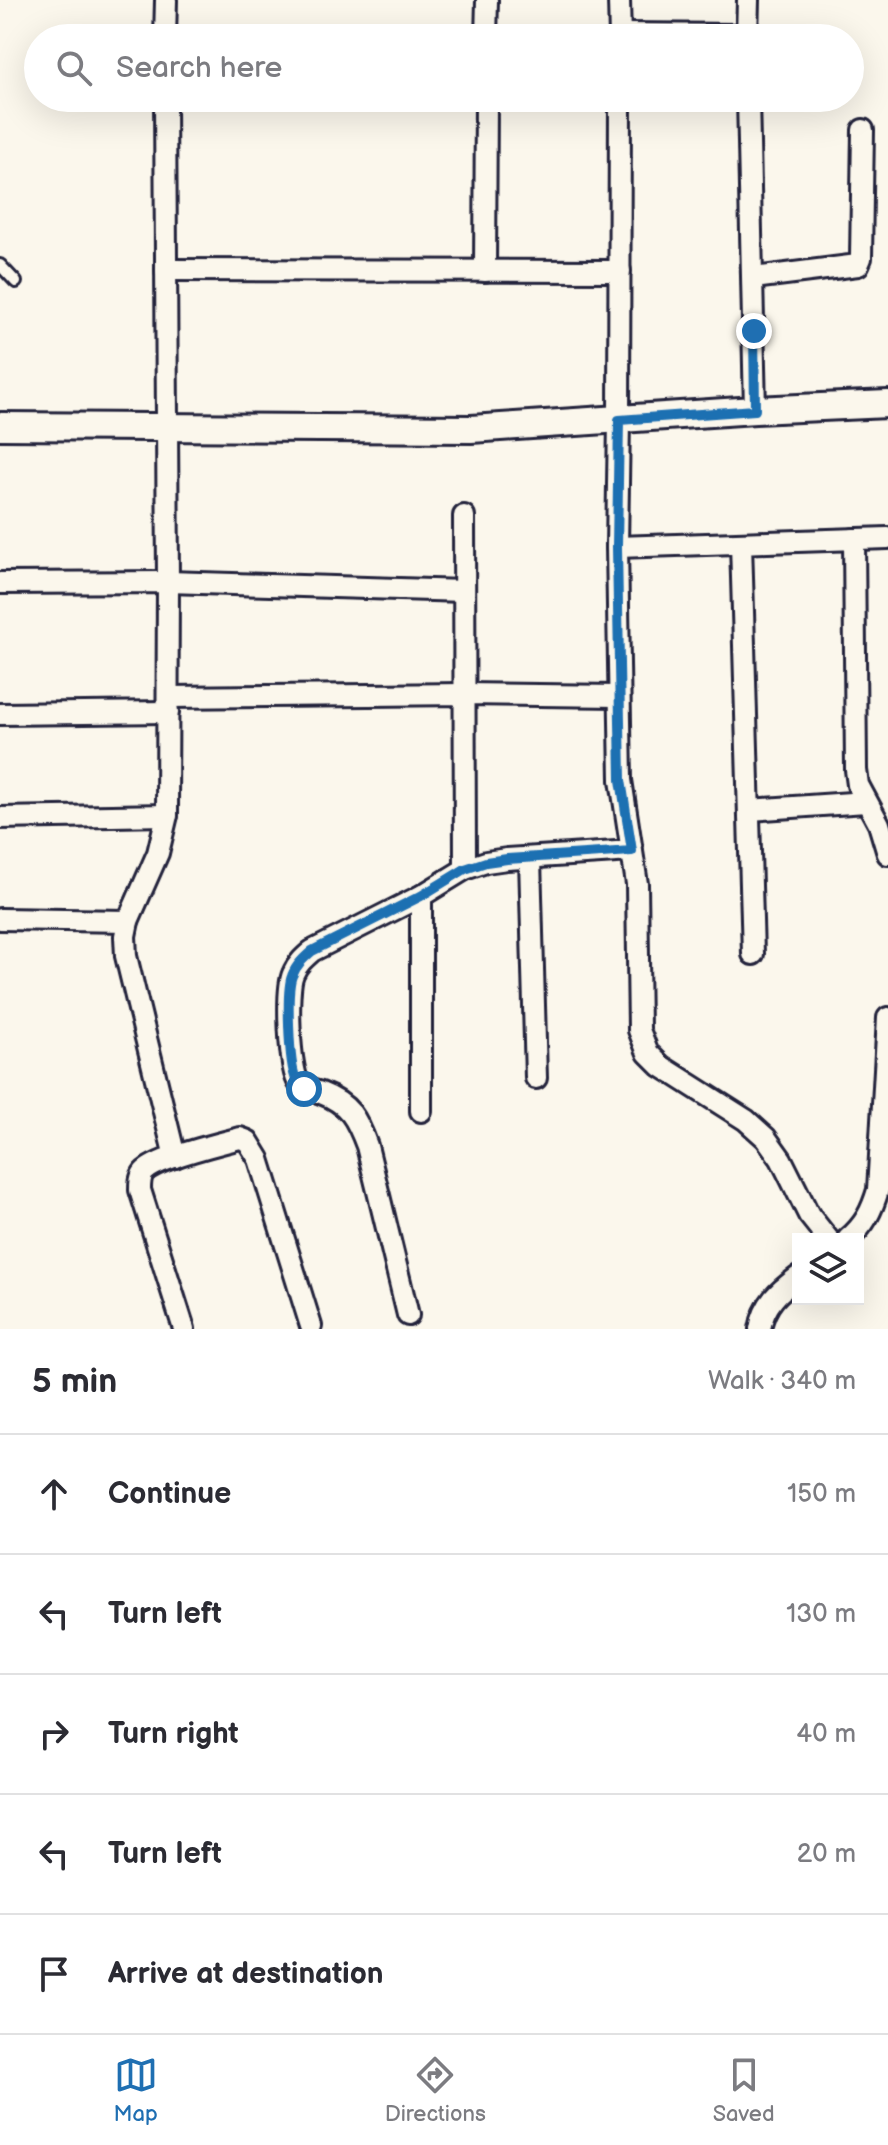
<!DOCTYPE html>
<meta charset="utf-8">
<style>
:root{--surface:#fff;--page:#f7f7f7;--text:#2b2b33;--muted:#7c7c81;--line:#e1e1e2;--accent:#1f6fb2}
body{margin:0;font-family:"Balsamiq Sans",sans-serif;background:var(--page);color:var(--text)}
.controls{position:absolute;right:24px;bottom:24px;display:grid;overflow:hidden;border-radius:0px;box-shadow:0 8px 32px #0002}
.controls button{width:72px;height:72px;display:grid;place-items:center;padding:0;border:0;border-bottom:2px solid var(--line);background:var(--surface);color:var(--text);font:40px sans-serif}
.stop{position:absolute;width:24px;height:24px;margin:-18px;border:6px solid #1f6fb2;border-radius:50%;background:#fff}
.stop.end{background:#1f6fb2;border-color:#fff;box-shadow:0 2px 8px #0008}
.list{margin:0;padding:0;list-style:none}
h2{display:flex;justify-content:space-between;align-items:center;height:104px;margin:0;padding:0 32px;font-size:34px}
h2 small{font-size:26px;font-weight:400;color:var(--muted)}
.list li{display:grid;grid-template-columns:52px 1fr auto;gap:24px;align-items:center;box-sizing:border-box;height:120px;padding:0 32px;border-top:2px solid var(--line)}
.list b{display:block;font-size:30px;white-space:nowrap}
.list em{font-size:26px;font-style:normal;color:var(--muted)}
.icon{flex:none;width:44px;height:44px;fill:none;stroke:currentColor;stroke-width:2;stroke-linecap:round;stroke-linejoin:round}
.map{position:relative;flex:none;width:888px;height:1329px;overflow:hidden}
.search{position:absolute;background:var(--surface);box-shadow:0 8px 32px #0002;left:24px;right:24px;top:24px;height:88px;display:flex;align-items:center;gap:20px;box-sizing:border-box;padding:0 28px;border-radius:44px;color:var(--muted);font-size:30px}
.sheet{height:704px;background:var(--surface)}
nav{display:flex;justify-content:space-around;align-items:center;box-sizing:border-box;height:112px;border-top:2px solid var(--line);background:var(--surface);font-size:22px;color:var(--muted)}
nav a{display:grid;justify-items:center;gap:4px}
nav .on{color:var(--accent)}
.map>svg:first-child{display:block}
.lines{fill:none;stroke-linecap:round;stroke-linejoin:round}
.service-casing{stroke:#22223b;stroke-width:16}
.minor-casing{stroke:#22223b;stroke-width:26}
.tertiary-casing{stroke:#22223b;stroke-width:32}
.service{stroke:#fbf7ec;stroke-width:10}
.minor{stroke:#fbf7ec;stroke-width:20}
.tertiary{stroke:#fbf7ec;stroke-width:26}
.route{stroke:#1f6fb2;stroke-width:10}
</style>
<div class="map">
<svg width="888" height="1329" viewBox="0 0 888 1329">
<rect width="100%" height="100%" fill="#fbf7ec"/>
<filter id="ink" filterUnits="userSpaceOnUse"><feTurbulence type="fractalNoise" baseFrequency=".0125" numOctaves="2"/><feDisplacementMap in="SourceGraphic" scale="16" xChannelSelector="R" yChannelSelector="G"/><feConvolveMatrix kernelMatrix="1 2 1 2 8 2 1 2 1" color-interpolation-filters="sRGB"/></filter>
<g filter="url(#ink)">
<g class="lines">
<defs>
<polyline id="service" points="0,265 16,282"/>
<g id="minor">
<polyline points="619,0 620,38"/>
<polyline points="620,34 747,35"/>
<polyline points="165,38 166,0"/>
<polyline points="486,38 487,0"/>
<polyline points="747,38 748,0"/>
<polyline points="165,98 168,582 167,815 158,853 128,921 125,936 126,956 175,1157"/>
<polyline points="620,98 619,420 617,547 621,780 637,884 639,1030 648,1053 661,1066 746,1120 766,1138 781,1159 809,1215 828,1239"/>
<polyline points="748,98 755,410"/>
<polyline points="166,270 620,271"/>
<polyline points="485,271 486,98"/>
<polyline points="753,278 858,265 861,258 863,130"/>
<polyline points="464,516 465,869"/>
<polyline points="854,539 856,770 858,785 879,824 888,854"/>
<polyline points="741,543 753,954"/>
<polyline points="617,547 888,538"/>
<polyline points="0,583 168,582 464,591"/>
<polyline points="168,697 465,694 619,696"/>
<polyline points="0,714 168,712"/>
<polyline points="749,810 866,802"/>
<polyline points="0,818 167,815"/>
<polyline points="530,859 536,1078"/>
<polyline points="0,919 128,921"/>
<polyline points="421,1111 421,896"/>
<path d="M848 1239C865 1225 872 1210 878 1190L888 1018"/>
<path d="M408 1315 367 1146C357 1119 350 1104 321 1093 313 1090 305 1090 299 1083 289 1070 286 990 293 974 297 964 304 958 312 951L421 896 465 869 486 862 507 859 632 851"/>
<path d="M184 1329 140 1190C140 1184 140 1177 144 1172 157 1158 219 1144 240 1138L248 1141 259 1159 311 1326"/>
<path d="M760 1329C764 1304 779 1291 798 1277"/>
</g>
<polyline id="tertiary" points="0,426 471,429 755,410 888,404"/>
</defs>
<use href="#service" class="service-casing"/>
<use href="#minor" class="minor-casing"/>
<use href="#tertiary" class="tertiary-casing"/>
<use href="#service" class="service"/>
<use href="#minor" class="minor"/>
<use href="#tertiary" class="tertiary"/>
</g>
</g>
<g class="lines" filter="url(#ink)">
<path class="route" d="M304 1089C302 1086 298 1082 296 1079 289 1065 286 991 292 976 296 965 304 958 312 951L421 896 465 869 486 862 507 859 632 851 621 780 617 547 619 420 755 410 754 331"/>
</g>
</svg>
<div class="controls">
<button><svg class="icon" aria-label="layers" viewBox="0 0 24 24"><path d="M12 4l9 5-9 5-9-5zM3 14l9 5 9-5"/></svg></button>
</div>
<div class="stop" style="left:304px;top:1089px"></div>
<div class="stop end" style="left:754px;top:331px"></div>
<div class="search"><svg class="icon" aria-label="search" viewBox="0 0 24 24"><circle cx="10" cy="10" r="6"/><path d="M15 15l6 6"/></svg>Search here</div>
</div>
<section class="sheet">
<h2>5 min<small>Walk · 340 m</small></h2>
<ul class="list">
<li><svg class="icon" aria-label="ahead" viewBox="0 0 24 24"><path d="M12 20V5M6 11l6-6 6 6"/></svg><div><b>Continue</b></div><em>150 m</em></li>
<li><svg class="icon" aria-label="left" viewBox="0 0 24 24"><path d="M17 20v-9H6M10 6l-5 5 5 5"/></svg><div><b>Turn left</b></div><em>130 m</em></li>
<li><svg class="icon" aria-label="right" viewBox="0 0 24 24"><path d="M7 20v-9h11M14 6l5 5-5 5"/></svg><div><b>Turn right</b></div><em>40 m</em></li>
<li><svg class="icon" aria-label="left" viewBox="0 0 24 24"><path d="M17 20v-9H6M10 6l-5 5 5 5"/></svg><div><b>Turn left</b></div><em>20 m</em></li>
<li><svg class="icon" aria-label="arrive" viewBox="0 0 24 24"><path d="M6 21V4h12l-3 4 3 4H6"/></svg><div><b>Arrive at destination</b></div></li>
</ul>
</section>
<nav>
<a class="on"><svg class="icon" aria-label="map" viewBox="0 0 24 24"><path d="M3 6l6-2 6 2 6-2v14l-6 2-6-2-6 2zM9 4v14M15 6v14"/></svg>Map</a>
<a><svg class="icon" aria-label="directions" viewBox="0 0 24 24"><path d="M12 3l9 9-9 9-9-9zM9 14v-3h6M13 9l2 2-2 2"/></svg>Directions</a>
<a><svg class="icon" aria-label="saved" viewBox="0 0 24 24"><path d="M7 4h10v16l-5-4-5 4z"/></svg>Saved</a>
</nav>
